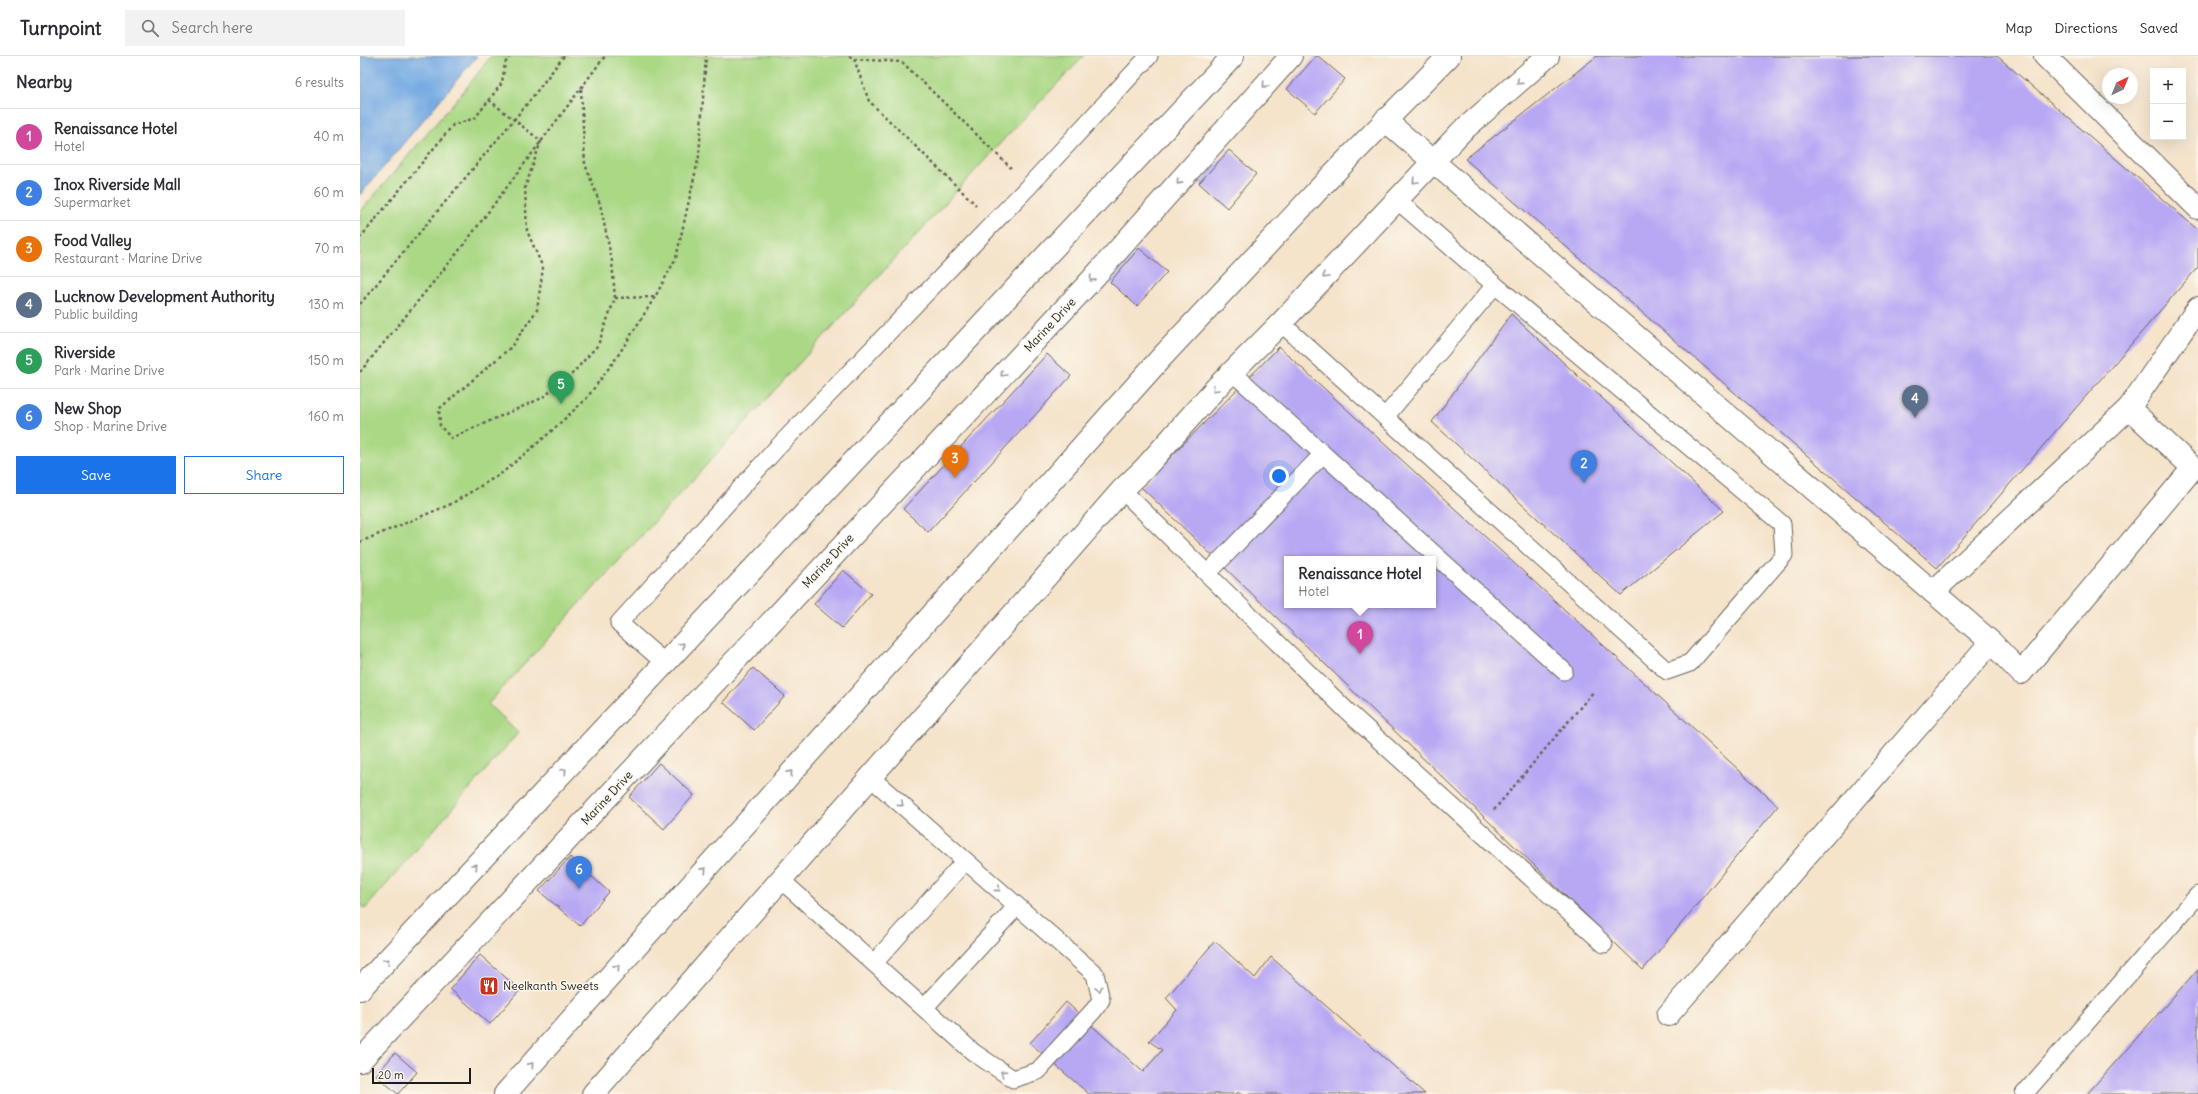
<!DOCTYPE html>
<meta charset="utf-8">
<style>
:root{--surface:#fff;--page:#f2f2f3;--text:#2b2b33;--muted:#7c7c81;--line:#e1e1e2;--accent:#1a73e8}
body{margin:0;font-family:Delius,sans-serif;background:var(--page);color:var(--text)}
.controls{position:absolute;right:12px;top:12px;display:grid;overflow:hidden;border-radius:0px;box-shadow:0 4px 16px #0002}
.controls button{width:36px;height:36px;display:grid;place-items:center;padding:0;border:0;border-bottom:1px solid var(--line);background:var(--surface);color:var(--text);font:20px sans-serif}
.compass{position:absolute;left:1742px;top:12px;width:36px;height:36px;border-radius:50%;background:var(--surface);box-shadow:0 4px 16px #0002;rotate:43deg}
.scale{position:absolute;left:12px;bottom:10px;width:99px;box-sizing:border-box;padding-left:4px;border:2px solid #1c1c1c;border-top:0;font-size:11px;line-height:14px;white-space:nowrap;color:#1c1c1c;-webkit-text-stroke:3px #fbf7ec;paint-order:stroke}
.you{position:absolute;left:919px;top:420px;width:14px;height:14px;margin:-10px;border:3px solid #fff;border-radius:50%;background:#1a73e8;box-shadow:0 0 0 6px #1a73e833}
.badge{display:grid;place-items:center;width:26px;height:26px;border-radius:50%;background:var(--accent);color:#fff;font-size:13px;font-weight:700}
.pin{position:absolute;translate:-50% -33px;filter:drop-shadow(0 1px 2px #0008)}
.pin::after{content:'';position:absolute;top:21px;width:14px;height:12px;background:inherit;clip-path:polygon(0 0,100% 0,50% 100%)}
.popup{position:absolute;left:924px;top:500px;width:152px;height:52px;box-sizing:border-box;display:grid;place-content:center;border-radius:0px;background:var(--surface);filter:drop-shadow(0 1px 3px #0005);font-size:13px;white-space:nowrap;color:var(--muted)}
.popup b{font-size:15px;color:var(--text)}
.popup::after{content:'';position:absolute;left:50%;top:100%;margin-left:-8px;border:8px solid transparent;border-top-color:var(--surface)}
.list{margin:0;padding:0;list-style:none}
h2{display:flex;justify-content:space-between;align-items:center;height:52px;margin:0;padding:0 16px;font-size:17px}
h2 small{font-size:13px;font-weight:400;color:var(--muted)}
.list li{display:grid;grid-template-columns:26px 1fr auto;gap:12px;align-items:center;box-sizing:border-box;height:56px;padding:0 16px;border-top:1px solid var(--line)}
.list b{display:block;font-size:15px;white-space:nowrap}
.list p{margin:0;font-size:13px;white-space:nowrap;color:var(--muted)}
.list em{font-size:13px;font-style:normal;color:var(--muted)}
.actions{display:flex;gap:8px;padding:12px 16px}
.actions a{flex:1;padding:9px 0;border:1px solid var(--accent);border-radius:0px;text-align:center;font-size:14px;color:var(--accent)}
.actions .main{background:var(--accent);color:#fff}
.icon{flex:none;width:22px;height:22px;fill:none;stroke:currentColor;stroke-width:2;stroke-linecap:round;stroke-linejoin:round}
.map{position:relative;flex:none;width:1838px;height:1038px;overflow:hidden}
header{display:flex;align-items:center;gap:24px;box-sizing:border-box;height:56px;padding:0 20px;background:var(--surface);border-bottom:1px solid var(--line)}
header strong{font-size:19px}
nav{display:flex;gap:22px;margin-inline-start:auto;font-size:14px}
.search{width:280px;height:36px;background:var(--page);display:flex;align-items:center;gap:10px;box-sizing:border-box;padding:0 14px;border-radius:0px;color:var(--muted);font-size:15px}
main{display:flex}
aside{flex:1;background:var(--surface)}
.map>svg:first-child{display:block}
.green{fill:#aad885;stroke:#637a50}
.water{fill:#76aae3;stroke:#496380}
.building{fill:#b8a8f4;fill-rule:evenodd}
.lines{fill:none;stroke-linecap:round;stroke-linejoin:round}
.lane-casing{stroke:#686259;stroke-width:19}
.street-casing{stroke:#686259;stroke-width:24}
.secondary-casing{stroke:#686259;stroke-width:24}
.path{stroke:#686259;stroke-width:2.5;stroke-dasharray:3 3;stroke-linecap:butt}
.lane{stroke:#fff;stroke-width:17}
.street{stroke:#fff;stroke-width:22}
.secondary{stroke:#fff;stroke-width:22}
.oneway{stroke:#999}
.labels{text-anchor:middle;stroke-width:3;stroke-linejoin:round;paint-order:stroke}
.street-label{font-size:12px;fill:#1c1c1c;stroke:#fbf7ec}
.poi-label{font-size:12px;fill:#1c1c1c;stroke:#fbf7ec;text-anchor:start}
</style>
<header>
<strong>Turnpoint</strong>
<div class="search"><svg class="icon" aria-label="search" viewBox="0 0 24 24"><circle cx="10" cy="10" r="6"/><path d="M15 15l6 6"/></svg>Search here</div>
<nav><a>Map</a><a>Directions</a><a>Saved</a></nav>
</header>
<main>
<aside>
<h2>Nearby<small>6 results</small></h2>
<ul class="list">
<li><span class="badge" style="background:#d1479c">1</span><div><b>Renaissance Hotel</b><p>Hotel</p></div><em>40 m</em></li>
<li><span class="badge" style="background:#3f7fe0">2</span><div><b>Inox Riverside Mall</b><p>Supermarket</p></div><em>60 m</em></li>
<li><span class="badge" style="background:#e8710a">3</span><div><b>Food Valley</b><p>Restaurant · Marine Drive</p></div><em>70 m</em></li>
<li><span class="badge" style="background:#5c6f8a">4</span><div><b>Lucknow Development Authority</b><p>Public building</p></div><em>130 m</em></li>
<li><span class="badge" style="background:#2e9e5b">5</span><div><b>Riverside</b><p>Park · Marine Drive</p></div><em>150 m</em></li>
<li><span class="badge" style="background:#3f7fe0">6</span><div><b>New Shop</b><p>Shop · Marine Drive</p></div><em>160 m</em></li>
</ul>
<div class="actions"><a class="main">Save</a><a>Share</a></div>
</aside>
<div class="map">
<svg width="1838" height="1038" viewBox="0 0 1838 1038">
<rect width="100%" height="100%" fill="#fbf7ec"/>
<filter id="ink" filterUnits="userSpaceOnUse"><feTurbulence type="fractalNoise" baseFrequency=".025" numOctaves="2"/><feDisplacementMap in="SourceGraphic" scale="8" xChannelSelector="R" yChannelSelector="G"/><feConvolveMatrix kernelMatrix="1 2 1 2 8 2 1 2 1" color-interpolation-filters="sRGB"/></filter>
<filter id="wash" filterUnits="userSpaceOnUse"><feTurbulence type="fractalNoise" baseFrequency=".012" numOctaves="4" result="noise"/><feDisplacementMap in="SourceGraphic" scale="16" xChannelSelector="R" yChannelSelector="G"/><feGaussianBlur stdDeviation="0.9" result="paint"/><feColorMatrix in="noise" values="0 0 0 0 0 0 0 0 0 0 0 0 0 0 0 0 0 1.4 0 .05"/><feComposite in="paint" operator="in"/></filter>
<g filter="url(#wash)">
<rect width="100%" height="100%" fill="#f5e3ca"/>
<polygon class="green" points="131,0 724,0 645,82 128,648 158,677 5,853 0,847 0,156 107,31"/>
<polygon class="water" points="0,0 117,0 0,139"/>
<g id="blocks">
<g class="building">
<polygon points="956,0 958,0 985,23 955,57 927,33"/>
<polygon points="1237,0 1637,0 1838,174 1838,211 1577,512 1105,103"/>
<polygon points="869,94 896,118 867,152 839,127"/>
<polygon points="779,192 807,216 777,250 750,226"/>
<polygon points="1151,258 1364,455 1261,539 1072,366"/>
<path d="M919 291 1418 750 1283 914 781 431ZM927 503H1073V549H927Z"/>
<polygon points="687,298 711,320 568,476 543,453"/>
<polygon points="483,514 511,538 482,572 454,548"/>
<polygon points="393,612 425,640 394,674 363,646"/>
<polygon points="299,707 334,739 304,773 269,741"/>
<polygon points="210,801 249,836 220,870 179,835"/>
<polygon points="855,885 895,922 911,901 1065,1038 880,1038 878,1036 877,1038 729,1038 670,987 706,946 783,1016 802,994 789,985 817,954 806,942"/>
<polygon points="120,899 160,934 130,968 90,933"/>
<polygon points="1838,913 1838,1038 1727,1038"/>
<polygon points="35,997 57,1016 38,1038 16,1019"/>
</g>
</g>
</g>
<g filter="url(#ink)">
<use href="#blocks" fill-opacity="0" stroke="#686259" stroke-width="1"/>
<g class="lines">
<defs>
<g id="lane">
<polyline points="921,267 1025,361 1135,229"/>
<polyline points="872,316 1204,615"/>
<polyline points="1025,361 1307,615 1330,607 1424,499 1422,468 1135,229 1037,144"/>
<polyline points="762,434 987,655 1244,888"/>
<polyline points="848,517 963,398"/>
<polyline points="305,607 259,567 416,393 669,130 789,0"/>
<polyline points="421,824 613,996 653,1023 678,1015 734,954 741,944 735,918 511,722"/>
<polyline points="514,907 605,805"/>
<polyline points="564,952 657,850"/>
<polyline points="1664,1038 1838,839"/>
</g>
<g id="street">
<polyline points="1685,0 1838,152"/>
<polyline points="1025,64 1573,536 1631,586 1661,617 1833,412 1769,352"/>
<polyline points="1573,536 1769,352 1838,252"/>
<polyline points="1308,959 1631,586"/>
</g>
<g id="secondary">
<polyline points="0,933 873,0"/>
<polyline points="0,1005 727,229 931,0"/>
<polyline points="145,1038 800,303 973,118 1089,0"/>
<polyline points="233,1038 762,434 784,413 855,333 921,267 1101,76 1188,0"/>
</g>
</defs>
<use href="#lane" class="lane-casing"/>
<use href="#street" class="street-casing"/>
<use href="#secondary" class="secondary-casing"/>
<g class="path">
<polyline points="489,0 494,3 542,6 651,112"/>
<polyline points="494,3 509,45 616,149"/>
<polyline points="221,33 225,108 240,148 252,205 255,242"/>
<polyline points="129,44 181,85 165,132 167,175 183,212 177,254 151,291 79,353 80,370 91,382 182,342 211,319 238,289 255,242 295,241"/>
<polyline points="0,182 93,69 115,62 142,27 145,7 150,0"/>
<polyline points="0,248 167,48 204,0"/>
<polyline points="0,316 102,191 245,0"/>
<polyline points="0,486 91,448 142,417 186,380 226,343 257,301 295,241 316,202 339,100 346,0"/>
<polyline points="1134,754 1234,635"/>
</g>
<use href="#lane" class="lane"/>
<use href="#street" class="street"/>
<use href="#secondary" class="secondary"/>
</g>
<defs><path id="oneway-chevron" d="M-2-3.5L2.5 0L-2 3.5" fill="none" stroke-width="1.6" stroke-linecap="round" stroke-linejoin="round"/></defs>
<g class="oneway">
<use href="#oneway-chevron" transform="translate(1159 26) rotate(139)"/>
<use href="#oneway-chevron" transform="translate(905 29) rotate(132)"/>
<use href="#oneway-chevron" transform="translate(1055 125) rotate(133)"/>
<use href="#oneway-chevron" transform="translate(819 126) rotate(132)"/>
<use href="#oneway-chevron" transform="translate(965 220) rotate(133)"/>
<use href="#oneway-chevron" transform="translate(732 223) rotate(132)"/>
<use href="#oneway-chevron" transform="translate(643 318) rotate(133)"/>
<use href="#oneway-chevron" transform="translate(855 333) rotate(133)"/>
<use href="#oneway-chevron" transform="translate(322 589) rotate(-47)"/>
<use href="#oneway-chevron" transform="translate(204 715) rotate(-47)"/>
<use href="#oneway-chevron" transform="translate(430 717) rotate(-48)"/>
<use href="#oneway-chevron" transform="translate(541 748) rotate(41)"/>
<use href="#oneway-chevron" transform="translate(115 810) rotate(-47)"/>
<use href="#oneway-chevron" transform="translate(344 814) rotate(-48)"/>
<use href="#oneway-chevron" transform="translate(638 833) rotate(41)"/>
<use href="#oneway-chevron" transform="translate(27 905) rotate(-47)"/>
<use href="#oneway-chevron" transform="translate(257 911) rotate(-48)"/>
<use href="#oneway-chevron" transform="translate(739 933) rotate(77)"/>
<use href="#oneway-chevron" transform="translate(171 1009) rotate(-49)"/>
<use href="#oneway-chevron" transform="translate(643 1017) rotate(-146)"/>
</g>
</g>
<defs>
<symbol id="restaurant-square" viewBox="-11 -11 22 22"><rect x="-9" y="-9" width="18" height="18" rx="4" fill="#c8321e" stroke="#fbf7ec"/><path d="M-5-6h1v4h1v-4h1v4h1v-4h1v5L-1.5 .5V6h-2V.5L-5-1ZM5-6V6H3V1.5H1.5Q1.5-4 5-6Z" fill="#fff"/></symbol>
</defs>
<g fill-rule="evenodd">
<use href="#restaurant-square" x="118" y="919" width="22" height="22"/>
</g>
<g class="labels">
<g class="street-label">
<text transform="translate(690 269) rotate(-47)" y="4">Marine Drive</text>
<text transform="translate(468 505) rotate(-47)" y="4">Marine Drive</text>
<text transform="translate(247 742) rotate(-47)" y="4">Marine Drive</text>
</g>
<g class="poi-label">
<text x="143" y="934">Neelkanth Sweets</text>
</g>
</g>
</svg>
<div class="controls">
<button>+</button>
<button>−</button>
</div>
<svg class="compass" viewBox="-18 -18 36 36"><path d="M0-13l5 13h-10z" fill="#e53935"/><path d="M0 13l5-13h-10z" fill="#7c7c81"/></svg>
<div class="scale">20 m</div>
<div class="you"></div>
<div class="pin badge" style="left:1000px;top:598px;background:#d1479c">1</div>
<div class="popup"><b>Renaissance Hotel</b>Hotel</div>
<div class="pin badge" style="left:1224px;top:427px;background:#3f7fe0">2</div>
<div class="pin badge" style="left:595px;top:422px;background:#e8710a">3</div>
<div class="pin badge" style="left:1555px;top:362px;background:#5c6f8a">4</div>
<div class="pin badge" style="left:201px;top:348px;background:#2e9e5b">5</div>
<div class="pin badge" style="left:219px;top:833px;background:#3f7fe0">6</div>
</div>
</main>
